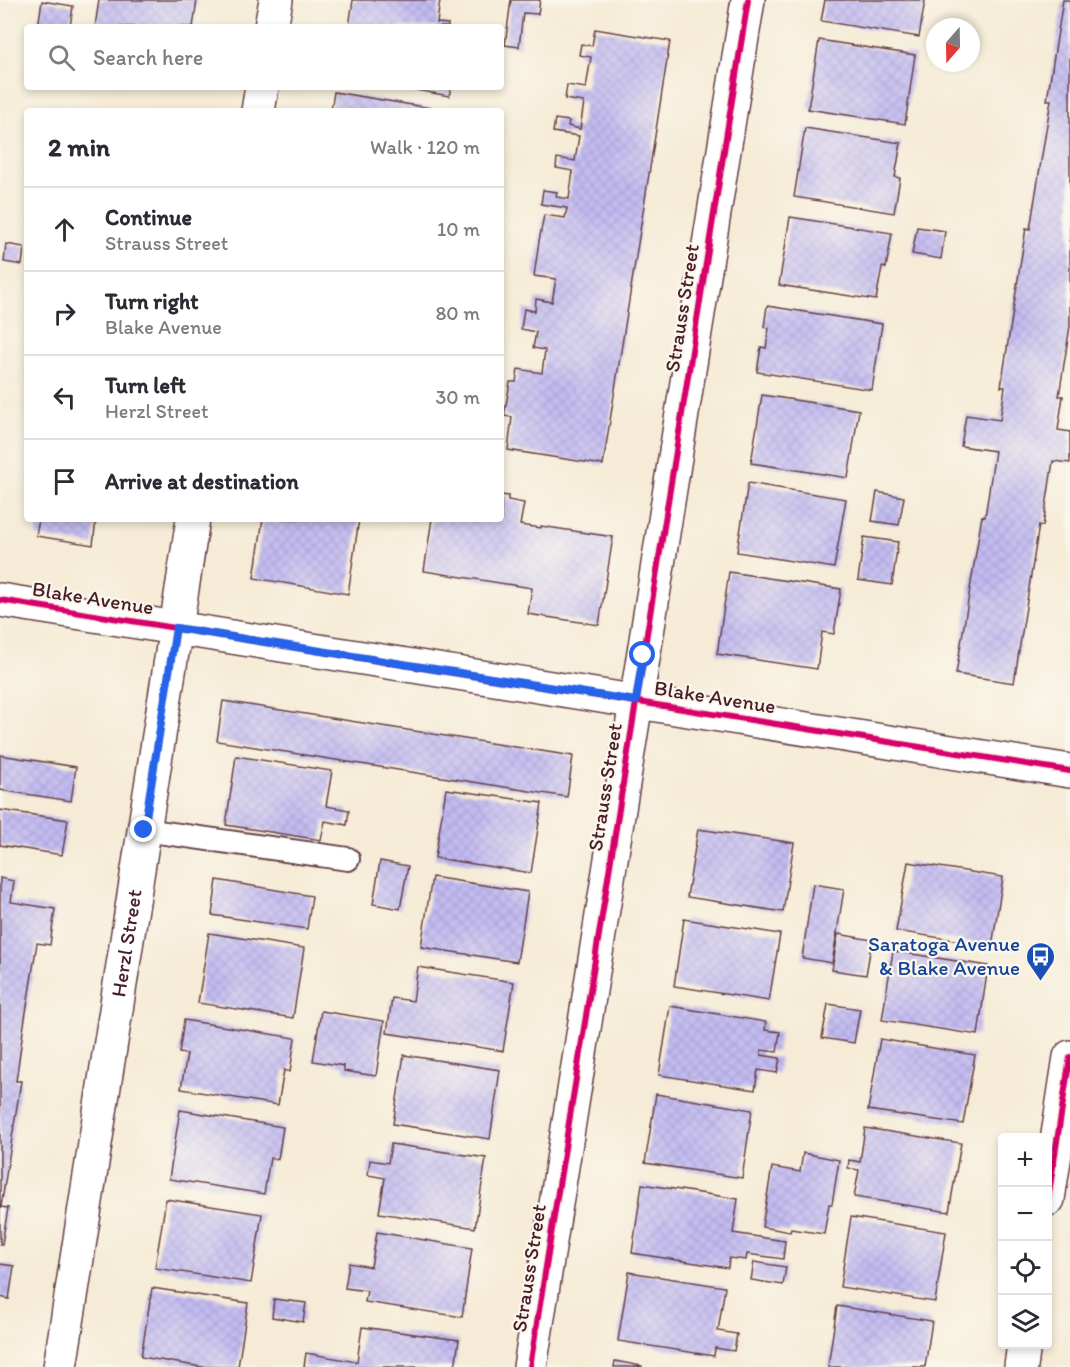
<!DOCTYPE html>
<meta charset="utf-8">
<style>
:root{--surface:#fff;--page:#f7f7f7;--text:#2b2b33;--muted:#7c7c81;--line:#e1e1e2}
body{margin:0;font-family:Itim,sans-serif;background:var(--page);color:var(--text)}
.controls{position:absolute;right:18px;bottom:18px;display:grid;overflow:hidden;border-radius:6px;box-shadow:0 3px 9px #0003}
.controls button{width:54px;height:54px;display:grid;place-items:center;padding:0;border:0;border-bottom:2px solid var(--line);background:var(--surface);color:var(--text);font:30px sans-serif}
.compass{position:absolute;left:926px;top:18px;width:54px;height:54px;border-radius:50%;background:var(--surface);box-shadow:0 3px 9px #0003;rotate:200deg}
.stop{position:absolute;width:18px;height:18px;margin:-14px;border:4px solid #2563eb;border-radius:50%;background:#fff}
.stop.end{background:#2563eb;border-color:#fff;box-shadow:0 2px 6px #0008}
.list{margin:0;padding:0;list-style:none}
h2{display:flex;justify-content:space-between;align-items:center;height:78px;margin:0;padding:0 24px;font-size:26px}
h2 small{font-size:20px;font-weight:400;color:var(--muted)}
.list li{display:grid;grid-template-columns:39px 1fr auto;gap:18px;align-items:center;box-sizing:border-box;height:84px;padding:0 24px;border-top:2px solid var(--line)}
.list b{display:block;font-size:22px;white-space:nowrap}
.list p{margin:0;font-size:20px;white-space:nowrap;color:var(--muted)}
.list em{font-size:20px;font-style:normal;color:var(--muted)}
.icon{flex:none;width:33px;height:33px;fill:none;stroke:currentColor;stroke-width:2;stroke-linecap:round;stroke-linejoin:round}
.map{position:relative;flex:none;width:1070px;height:1367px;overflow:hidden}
.search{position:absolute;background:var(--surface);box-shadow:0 3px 9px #0003;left:24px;top:24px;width:480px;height:66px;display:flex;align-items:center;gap:15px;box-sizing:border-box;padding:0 21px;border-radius:6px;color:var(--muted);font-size:22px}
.panel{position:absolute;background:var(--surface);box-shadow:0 3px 9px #0003;left:24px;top:108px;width:480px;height:414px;border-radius:6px}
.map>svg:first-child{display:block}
.building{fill:url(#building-cross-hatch)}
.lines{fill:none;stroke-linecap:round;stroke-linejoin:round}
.service-casing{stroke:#643e45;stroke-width:26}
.minor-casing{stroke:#643e45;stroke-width:36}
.service{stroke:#fff;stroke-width:22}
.minor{stroke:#fff;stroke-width:33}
.cycleway-casing{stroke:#fbf7ec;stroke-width:10}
.cycleway{stroke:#d6006c;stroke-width:6}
.route{stroke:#2563eb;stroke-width:8}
.labels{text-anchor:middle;stroke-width:4.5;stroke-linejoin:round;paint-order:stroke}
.street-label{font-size:21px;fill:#4a1f2b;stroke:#fbf7ec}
.transit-label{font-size:21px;fill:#164399;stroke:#fbf7ec;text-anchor:end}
</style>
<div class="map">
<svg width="1070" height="1367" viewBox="0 0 1070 1367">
<defs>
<pattern id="building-cross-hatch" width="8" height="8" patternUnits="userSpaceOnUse" patternTransform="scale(1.5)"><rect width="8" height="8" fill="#c3bcf2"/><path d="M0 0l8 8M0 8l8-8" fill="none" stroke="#a9a1d0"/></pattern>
</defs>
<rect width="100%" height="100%" fill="#fbf7ec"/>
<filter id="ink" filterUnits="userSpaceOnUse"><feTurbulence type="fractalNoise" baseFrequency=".0167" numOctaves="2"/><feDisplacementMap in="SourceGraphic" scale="12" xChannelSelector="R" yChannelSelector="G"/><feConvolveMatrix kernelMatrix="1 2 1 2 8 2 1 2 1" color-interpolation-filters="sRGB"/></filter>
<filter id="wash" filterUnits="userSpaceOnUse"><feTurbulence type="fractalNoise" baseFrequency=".008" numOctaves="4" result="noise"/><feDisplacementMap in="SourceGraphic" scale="24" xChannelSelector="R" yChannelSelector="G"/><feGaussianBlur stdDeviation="1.35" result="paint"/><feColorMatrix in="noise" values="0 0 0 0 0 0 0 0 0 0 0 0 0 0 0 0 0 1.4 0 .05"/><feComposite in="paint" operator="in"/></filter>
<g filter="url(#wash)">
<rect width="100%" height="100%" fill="#f5ebd6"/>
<g id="blocks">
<g class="building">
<polygon points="99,0 197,0 193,27 95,27"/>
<polygon points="353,0 440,0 437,23 448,24 448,27 349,27"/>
<polygon points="511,0 540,0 538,14 523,13 519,47 505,45"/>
<polygon points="825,0 925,0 919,37 821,21"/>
<polygon points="1063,0 1070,0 1070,326 1059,396 1063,396 1058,430 1070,432 1070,463 1053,461 1043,526 1039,525 1014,683 956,674 982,516 985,517 995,451 961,446 966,415 1000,420 1005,387 1001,387 1026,228 1030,229 1051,100 1047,100"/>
<polygon points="42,1 73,6 70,27 38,27"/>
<polygon points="595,29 670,41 603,465 508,450 512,417 504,416 510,382 516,382 518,369 542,373 545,350 533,348 536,332 521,329 524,309 535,311 536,299 552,302 556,279 534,276 539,241 544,215 565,218 567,208 541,204 543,190 557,192 556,197 569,199 573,171 556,168 557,158 575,161 579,136 553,132 555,119 569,121 568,126 580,129 584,102 565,99 567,85 586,88 591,57 579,55 581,44 592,46"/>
<polygon points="819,40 915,55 905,124 808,109"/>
<polygon points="399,87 451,87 449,96"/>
<polygon points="334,92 442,110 442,111 331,111"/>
<polygon points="805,128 901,143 895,177 900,178 894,213 794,197"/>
<polygon points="790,217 892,233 886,268 882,267 876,300 779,285"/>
<polygon points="917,227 945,231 941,259 912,254"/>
<polygon points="6,244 24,247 22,265 4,262"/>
<polygon points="767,306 882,324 872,390 757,372 761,347 766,348 769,328 764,327"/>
<polygon points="762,395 859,410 848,478 751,463"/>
<polygon points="748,483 846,499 834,568 737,552"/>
<polygon points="877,492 904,497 899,525 872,521"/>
<polygon points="501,495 508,496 508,500 524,503 520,525 541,528 541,526 613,537 599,625 528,614 532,588 424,571 432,519 501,519"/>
<polygon points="39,519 96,519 93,545 36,536"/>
<polygon points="263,519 359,519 348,594 254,578"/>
<polygon points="864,537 898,542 892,585 858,580"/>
<polygon points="729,572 841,589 834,634 822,632 817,669 717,654"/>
<polygon points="223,701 573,756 567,797 217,741"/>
<polygon points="0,755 76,767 71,801 0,790"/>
<polygon points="236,756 332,771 326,806 349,810 347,825 325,821 321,840 226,825"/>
<polygon points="446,789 542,803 531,873 435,858"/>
<polygon points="0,810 68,820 62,855 0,845"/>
<polygon points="698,829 794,843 783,912 687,897"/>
<polygon points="380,861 408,866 400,909 373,904"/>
<polygon points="908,862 1003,877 992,946 896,931"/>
<polygon points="432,877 528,892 517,962 421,947"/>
<polygon points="0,878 14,881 11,902 55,909 50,945 37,943 23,1031 16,1081 21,1081 1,1207 8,1208 2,1244 0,1244"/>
<polygon points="217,880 312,896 307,929 212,915"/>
<polygon points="813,884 844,889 832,963 802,958"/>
<polygon points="684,919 780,934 769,1001 674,986"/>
<polygon points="209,933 304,948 293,1018 198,1003"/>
<polygon points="838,934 872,940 866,975 832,970"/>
<polygon points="893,951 988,966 978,1035 882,1020"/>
<polygon points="418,967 514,982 503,1051 387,1033 392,998 413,1001"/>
<polygon points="828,1004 860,1009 854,1043 822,1038"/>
<polygon points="670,1006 766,1022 765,1030 780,1032 777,1052 761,1050 761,1055 780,1058 777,1073 758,1070 755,1090 659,1075"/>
<polygon points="321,1011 384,1021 376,1076 344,1071 344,1066 313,1061"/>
<polygon points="184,1020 295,1038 290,1072 284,1070 278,1105 181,1089 187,1054 179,1053"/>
<polygon points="880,1039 975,1055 963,1124 868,1110"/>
<polygon points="404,1055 500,1070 490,1139 393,1124"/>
<polygon points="656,1094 752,1110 742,1178 645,1163"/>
<polygon points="180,1110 283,1127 278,1159 270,1158 264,1194 169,1179"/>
<polygon points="865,1128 961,1143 949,1212 854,1197 859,1170 848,1168 849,1160 860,1162"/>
<polygon points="391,1144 486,1158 475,1228 379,1213 385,1178 368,1175 370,1160 388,1163"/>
<polygon points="803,1153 839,1160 832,1204 829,1204 824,1234 791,1229 790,1232 762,1227 772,1167 800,1172"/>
<polygon points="642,1184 738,1199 733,1233 785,1241 783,1259 747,1254 746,1260 729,1258 728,1268 632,1253"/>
<polygon points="166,1199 262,1214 251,1283 155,1268"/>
<polygon points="851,1217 946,1232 935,1302 840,1287"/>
<polygon points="377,1232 472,1248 462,1317 365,1302 367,1291 345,1288 349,1263 371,1267"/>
<polygon points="754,1262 786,1267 783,1285 751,1280"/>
<polygon points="0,1264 14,1266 9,1299 0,1297"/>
<polygon points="629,1272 725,1287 718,1331 737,1334 734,1351 715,1348 714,1356 618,1341"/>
<polygon points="152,1288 248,1303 238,1367 202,1367 141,1357"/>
<polygon points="274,1299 306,1303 303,1322 272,1317"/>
<polygon points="837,1306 932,1321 925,1367 828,1367"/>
<polygon points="362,1327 459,1340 455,1367 304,1367 306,1353 357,1362"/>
<polygon points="615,1361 642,1366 642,1367 614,1367"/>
</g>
</g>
</g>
<g filter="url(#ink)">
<use href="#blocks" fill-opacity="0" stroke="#643e45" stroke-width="1.5"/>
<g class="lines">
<defs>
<polyline id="service" points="144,830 348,859"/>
<g id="minor">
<polyline points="271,27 276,0"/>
<polyline points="258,111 262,87"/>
<polyline points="0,600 1070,771"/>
<polyline points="1048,1199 1070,1057"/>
<path id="s1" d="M60 1367 193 519"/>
<polyline points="530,1367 748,0"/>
<polyline points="1021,1367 1024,1344"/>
</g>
</defs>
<use href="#service" class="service-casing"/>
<use href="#minor" class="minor-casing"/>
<use href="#service" class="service"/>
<use href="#minor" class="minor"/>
<defs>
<g id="cycleway">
<polyline points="0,600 1070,771"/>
<polyline points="1048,1199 1070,1057"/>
<polyline points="530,1367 748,0"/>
</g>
</defs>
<use href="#cycleway" class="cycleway-casing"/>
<use href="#cycleway" class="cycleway"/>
</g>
</g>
<g class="lines" filter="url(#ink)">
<polyline class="route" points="144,830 176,628 636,701 643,655"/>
</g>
<defs>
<symbol id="bus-pin" viewBox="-11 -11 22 30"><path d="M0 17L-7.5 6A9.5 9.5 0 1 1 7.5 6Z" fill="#1a4fb4" stroke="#fbf7ec"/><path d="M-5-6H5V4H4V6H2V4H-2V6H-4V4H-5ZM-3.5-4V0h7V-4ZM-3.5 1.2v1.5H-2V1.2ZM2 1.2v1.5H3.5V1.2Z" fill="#fff"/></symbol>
</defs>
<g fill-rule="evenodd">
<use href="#bus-pin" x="1024" y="940" width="33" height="45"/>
</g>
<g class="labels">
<g class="street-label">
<text transform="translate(682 308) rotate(-81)" y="7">Strauss Street</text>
<text transform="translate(93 598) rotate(9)" y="7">Blake Avenue</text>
<text transform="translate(715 697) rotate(9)" y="7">Blake Avenue</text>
<text transform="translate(605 787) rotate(-81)" y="7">Strauss Street</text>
<text dy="7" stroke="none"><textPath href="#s1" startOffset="429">Herzl Street</textPath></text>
<text transform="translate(529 1268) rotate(-81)" y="7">Strauss Street</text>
</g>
<g class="transit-label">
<text x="1020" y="951">Saratoga Avenue<tspan x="1020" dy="24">&amp; Blake Avenue</tspan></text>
</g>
</g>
</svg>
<div class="controls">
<button>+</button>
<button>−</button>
<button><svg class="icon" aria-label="locate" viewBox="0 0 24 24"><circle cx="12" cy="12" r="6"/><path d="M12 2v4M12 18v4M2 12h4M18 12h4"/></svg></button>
<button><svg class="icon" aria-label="layers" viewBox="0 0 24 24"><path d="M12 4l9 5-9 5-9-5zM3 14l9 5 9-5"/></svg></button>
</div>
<svg class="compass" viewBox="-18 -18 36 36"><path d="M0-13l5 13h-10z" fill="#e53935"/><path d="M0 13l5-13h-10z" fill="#7c7c81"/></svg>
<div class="stop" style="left:643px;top:655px"></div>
<div class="stop end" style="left:144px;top:830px"></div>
<div class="search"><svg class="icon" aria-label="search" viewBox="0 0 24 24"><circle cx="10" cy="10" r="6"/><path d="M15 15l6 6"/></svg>Search here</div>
<section class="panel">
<h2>2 min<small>Walk · 120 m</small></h2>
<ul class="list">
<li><svg class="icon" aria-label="ahead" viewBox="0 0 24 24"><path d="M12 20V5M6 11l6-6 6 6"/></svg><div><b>Continue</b><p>Strauss Street</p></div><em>10 m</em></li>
<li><svg class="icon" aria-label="right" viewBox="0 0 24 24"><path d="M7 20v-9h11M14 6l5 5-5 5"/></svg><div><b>Turn right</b><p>Blake Avenue</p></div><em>80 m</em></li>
<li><svg class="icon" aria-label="left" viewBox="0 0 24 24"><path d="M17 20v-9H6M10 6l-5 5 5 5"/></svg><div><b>Turn left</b><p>Herzl Street</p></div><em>30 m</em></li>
<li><svg class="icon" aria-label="arrive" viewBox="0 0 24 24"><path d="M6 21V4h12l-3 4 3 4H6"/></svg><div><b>Arrive at destination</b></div></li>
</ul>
</section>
</div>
